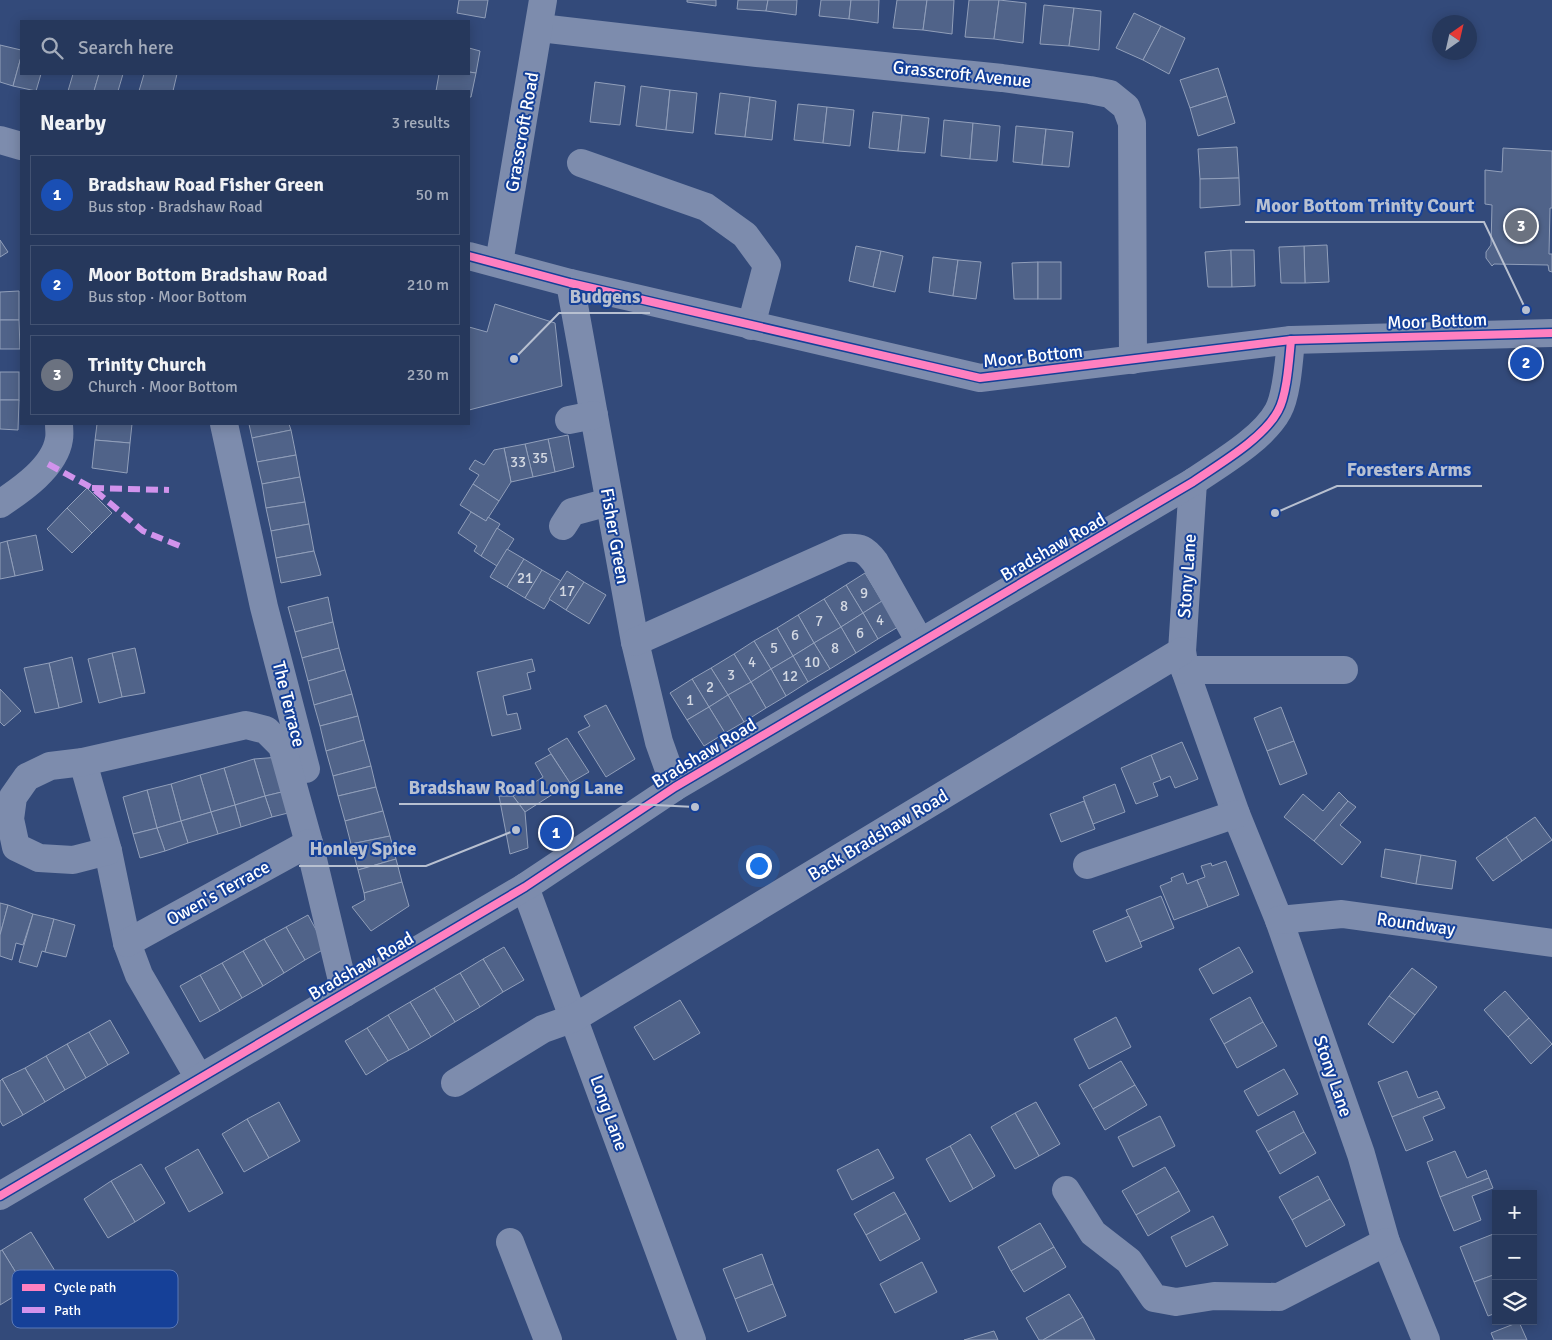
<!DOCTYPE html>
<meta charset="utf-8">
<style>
:root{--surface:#26385c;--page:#2e3f62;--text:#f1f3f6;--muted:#a4acbb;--line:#425272;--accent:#e69b98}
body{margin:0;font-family:Signika,sans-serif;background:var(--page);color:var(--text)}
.controls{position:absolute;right:15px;bottom:15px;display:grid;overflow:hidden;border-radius:0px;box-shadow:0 2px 12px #0003}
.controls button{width:45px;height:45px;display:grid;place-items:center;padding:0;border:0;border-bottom:1px solid var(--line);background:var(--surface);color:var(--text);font:25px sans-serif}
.compass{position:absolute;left:1432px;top:15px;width:45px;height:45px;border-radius:50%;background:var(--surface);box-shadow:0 2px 12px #0003;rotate:34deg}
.you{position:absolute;left:758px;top:865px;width:18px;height:18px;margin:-12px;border:4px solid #fff;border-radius:50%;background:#1a73e8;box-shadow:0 0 0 8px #1a73e833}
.badge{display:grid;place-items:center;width:32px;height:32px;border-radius:50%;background:var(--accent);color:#fff;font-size:16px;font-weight:700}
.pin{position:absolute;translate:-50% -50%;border:2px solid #fff;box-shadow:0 1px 5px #0006}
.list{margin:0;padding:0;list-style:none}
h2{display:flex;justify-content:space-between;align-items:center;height:65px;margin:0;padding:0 20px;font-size:21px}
h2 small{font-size:16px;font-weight:400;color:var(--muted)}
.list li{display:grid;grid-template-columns:32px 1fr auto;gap:15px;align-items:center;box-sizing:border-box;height:80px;margin:0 10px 10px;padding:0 10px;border:1px solid var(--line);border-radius:0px}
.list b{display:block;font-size:19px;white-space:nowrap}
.list p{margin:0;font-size:16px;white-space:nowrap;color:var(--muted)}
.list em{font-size:16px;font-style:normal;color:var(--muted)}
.icon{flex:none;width:28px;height:28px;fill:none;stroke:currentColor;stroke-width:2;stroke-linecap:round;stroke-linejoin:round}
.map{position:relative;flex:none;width:1552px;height:1340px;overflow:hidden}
.search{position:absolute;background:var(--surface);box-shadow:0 2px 12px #0003;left:20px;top:20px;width:450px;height:55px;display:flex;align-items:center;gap:12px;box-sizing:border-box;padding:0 18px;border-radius:0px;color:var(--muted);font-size:19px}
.panel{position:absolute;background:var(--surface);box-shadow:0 2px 12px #0003;left:20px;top:90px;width:450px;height:335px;border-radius:0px}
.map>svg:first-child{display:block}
.building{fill:#506389;stroke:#919fba}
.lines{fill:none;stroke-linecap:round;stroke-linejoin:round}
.minor{stroke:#7d8cad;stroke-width:28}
.quiet{stroke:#d193ec;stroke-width:6;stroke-dasharray:12 6;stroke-linecap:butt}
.cycleway-casing{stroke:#154098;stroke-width:11}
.cycleway{stroke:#ff80c0;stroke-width:8}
.labels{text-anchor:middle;stroke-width:4;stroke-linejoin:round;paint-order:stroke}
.number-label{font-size:15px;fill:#d3d8e2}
.street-label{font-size:18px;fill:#fff;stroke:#154098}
.key{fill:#154098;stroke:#5b79b7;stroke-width:1}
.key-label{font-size:14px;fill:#fff}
.leader{fill:none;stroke:#b8c0d0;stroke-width:2}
.callout-dot{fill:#b8c0d0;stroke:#154098;stroke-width:2}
.callout-label{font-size:19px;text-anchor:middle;font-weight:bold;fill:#b8c0d0;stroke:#154098;stroke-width:4;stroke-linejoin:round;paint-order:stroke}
</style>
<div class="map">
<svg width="1552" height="1340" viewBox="0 0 1552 1340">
<rect width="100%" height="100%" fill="#334a7a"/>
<g class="building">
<polygon points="459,0 488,0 485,18 457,13"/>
<polygon points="687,0 716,0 716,6 687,2"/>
<polygon points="738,0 768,0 766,11 737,9"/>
<polygon points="768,0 797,0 796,15 766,11"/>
<polygon points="821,0 851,0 849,19 819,16"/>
<polygon points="851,0 879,0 878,23 849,19"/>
<polygon points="897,0 927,0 923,30 893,28"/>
<polygon points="927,0 954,0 952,34 923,30"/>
<polygon points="969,0 999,0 994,39 965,37"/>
<polygon points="999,0 1026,3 1023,43 994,39"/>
<polygon points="1044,5 1074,8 1069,46 1040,44"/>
<polygon points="1074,8 1101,11 1099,50 1069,46"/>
<polygon points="1134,13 1161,26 1143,60 1116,48"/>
<polygon points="1161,26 1185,38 1169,74 1143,60"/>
<polygon points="0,45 21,50 21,57 13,86 0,82"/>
<polygon points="469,48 480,51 476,73 469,72"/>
<polygon points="21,57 21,74 41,74 36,91 13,86"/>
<polygon points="1218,68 1227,96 1190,108 1180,80"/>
<polygon points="469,72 476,73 471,97 469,97 469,91 436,91 439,74 469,74"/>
<polygon points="73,74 99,74 94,91 68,91"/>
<polygon points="99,74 123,74 118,91 94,91"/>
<polygon points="144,74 177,74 173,91 139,91"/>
<polygon points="595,82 625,86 620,125 590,122"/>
<polygon points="641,86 670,90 666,130 636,126"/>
<polygon points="670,90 697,93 693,133 666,130"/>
<polygon points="720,93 750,97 745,137 715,134"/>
<polygon points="1227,96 1235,123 1198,136 1190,108"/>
<polygon points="750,97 776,101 772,140 745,137"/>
<polygon points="798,104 827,107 823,143 794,140"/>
<polygon points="827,107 854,110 850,146 823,143"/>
<polygon points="873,112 902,115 898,151 869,148"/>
<polygon points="902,115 929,118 925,153 898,151"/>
<polygon points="944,120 973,123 970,159 941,156"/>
<polygon points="973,123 1000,126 997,161 970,159"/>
<polygon points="1016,126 1046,129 1042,165 1013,162"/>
<polygon points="1046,129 1073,132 1069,167 1042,165"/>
<polygon points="1237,147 1239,178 1200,179 1198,149"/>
<polygon points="1503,148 1552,151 1552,208 1550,208 1549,254 1552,254 1552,272 1549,271 1548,265 1494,264 1492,266 1486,258 1486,252 1491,245 1492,205 1485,204 1485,170 1502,172"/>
<polygon points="1239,178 1240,205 1200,208 1200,179"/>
<polygon points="0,240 8,252 0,257"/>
<polygon points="1327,245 1329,282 1305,283 1304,246"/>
<polygon points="856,246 881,251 873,287 849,281"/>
<polygon points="1304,246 1305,283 1281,283 1279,247"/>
<polygon points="1231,250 1232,287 1208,287 1205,252"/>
<polygon points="1231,250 1254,250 1255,286 1232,287"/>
<polygon points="881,251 903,256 895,292 873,287"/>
<polygon points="933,257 958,260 953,296 929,292"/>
<polygon points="958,260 981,262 976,299 953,296"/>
<polygon points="1038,262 1038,299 1014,299 1012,263"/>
<rect x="1038" y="262" width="23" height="37"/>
<polygon points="19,291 19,320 0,320 0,292"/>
<polygon points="495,304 555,323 562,386 469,410 469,327 487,332"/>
<polygon points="0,320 19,320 20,349 0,349"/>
<rect x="0" y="372" width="19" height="28"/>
<polygon points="0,400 19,400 18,430 0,429"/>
<polygon points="97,424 132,424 130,443 95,440"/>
<polygon points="249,424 289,424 291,430 252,438"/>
<polygon points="291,430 296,455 257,462 252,438"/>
<polygon points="568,435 574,467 555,472 548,439"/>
<polygon points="548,439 555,472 533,477 525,444"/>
<polygon points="95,440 130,443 127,473 92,468"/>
<polygon points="525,444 533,477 511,482 504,448"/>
<polygon points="504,448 511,482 499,501 473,484 479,475 469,469 475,460 484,465 494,450"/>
<polygon points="296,455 300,477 262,484 257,462"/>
<polygon points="300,477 305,502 266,508 262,484"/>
<polygon points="473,484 499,501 486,521 460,505"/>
<polygon points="87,488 112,513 92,533 67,508"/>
<polygon points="305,502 309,524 271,531 266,508"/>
<polygon points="67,508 92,533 72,553 47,529"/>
<polygon points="471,512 486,521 488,517 500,524 481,556 474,551 477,546 458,533"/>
<polygon points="309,524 314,551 276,558 271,531"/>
<polygon points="497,528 514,539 497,566 481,556"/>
<polygon points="36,535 43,570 15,576 7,541"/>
<polygon points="7,541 15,576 0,579 0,543"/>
<polygon points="507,549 524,559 507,587 490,577"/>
<polygon points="314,551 321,575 281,583 276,558"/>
<polygon points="524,559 542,570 525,598 507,587"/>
<polygon points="542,570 561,581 544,609 525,598"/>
<polygon points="567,571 584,582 566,610 549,599"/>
<polygon points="865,573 882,601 863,613 846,585"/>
<polygon points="584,582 606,595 589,624 566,610"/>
<polygon points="846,585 863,613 841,627 824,599"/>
<polygon points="328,597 333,622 295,632 288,607"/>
<polygon points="824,599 841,627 814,643 798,615"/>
<polygon points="882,601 898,627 878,639 863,613"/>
<polygon points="863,613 878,639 856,653 841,627"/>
<polygon points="798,615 814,643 793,656 777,628"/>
<polygon points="333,622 339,648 302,658 295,632"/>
<polygon points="841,627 856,653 830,669 814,643"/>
<polygon points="777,628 793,656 771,669 754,641"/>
<polygon points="754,641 771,669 751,682 734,654"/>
<polygon points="814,643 830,669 808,682 793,656"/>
<polygon points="135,648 145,693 122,697 112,653"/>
<polygon points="339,648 345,670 308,681 302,658"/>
<polygon points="112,653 122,697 99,703 88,659"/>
<polygon points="734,654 751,682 728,695 711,668"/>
<polygon points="793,656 808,682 786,696 771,669"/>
<polygon points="72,657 82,702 59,708 49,663"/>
<polygon points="532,659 535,671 527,673 531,689 503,696 507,715 517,713 521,729 492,736 477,672"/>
<polygon points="49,663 59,708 35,713 24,668"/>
<polygon points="711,668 728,695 709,707 692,679"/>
<polygon points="771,669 786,696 766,708 751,682"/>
<polygon points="345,670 352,694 314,705 308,681"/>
<polygon points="692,679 709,707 687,720 670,693"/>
<polygon points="751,682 766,708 744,722 728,695"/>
<polygon points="0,689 21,711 4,726 0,722"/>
<polygon points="352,694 358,716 320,726 314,705"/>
<polygon points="728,695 744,722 725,733 709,707"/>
<polygon points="606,705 635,759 606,777 578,732 590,726 584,716"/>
<polygon points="709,707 725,733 704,746 687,720"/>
<polygon points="1281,707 1294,741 1267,751 1254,718"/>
<polygon points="358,716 364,740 326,751 320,726"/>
<polygon points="567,738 589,772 570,783 548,749"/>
<polygon points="364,740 371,766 333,776 326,751"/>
<polygon points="1294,741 1307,774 1280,785 1267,751"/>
<polygon points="1182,742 1198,779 1175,788 1170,776 1161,780 1151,755"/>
<polygon points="551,754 570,783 525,812 513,796 543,777 535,763"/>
<polygon points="1151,755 1161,780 1153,783 1158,796 1136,804 1121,768"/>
<polygon points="280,757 290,790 265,796 254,759"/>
<polygon points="254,759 265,796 235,805 224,768"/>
<polygon points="371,766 376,787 338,796 333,776"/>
<polygon points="224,768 235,805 211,812 200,775"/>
<polygon points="200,775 211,812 181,821 171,784"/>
<polygon points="171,784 181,821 157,828 147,790"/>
<polygon points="1115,784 1125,812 1093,824 1083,797"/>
<polygon points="376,787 383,811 345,821 338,796"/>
<polygon points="147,790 157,828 133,834 123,797"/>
<polygon points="290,790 296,811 272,817 265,796"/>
<polygon points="1339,792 1348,801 1314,841 1284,817 1303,794 1323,811"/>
<polygon points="265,796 272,817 241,827 235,805"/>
<polygon points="499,796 513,796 525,812 528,848 510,854"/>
<polygon points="1084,801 1095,829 1061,842 1050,814"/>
<polygon points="1348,801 1356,807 1340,825 1361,842 1342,865 1314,841"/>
<polygon points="235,805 241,827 218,834 211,812"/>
<polygon points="383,811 390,836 351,844 345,821"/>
<polygon points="211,812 218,834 188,843 181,821"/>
<polygon points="1535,817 1552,840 1522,861 1506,837"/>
<polygon points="181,821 188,843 165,851 157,828"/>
<polygon points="157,828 165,851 140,858 133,834"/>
<polygon points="390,836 396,859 358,870 351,844"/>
<polygon points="1506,837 1522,861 1493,881 1476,858"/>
<polygon points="1385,849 1421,855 1416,884 1381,877"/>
<polygon points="1421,855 1456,861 1452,889 1416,884"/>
<polygon points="396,859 402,882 364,893 358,870"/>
<polygon points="1226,861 1239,895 1208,907 1197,880 1205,877 1201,866 1211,863 1212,866"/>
<polygon points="1183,873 1187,884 1197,880 1208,907 1174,920 1160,886 1172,881 1171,878"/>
<polygon points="402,882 409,906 371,931 352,907 365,900 364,893"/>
<polygon points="1161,896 1174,928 1140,942 1126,910"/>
<polygon points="0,903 8,905 0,935"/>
<polygon points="8,905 33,914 23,945 16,943 12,960 0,956 0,935"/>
<polygon points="33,914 54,919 45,952 42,951 37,967 19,962"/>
<polygon points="308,915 326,948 305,960 286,927"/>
<polygon points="1129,916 1142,947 1106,962 1093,931"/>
<polygon points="54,919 75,925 66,957 45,952"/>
<polygon points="286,927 305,960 284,973 264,939"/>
<polygon points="264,939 284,973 263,986 243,951"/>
<polygon points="504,947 524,980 503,992 483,959"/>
<polygon points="1239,947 1253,972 1213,994 1199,969"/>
<polygon points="243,951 263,986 242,998 222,963"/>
<polygon points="483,959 503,992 480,1007 460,973"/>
<polygon points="222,963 242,998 220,1011 200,975"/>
<polygon points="1412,968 1437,987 1415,1015 1389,996"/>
<polygon points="460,973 480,1007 455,1022 434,988"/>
<polygon points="200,975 220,1011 200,1022 180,986"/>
<polygon points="434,988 455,1022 431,1037 410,1002"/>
<polygon points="1505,991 1529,1018 1508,1037 1484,1010"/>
<polygon points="1389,996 1415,1015 1393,1043 1368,1024"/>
<polygon points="1250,997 1263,1022 1224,1044 1210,1019"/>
<polygon points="680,1000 700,1033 654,1060 634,1027"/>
<polygon points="410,1002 431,1037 409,1050 388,1015"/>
<polygon points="388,1015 409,1050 388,1061 367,1028"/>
<polygon points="1116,1017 1131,1047 1089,1069 1074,1039"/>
<polygon points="1529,1018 1552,1044 1531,1064 1508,1037"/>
<polygon points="110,1020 129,1053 108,1065 89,1032"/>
<polygon points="1263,1022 1277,1046 1237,1068 1224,1044"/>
<polygon points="367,1028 388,1061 366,1075 345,1041"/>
<polygon points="89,1032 108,1065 86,1078 67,1044"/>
<polygon points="67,1044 86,1078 65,1090 46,1056"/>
<polygon points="46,1056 65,1090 45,1102 25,1068"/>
<polygon points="1121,1061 1135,1085 1093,1109 1079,1085"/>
<polygon points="25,1068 45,1102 23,1115 2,1079"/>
<polygon points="1284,1069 1298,1094 1258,1116 1244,1091"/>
<polygon points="1407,1071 1418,1098 1437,1091 1440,1098 1392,1117 1378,1082"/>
<polygon points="2,1079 23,1115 3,1126 0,1121 0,1081"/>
<polygon points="1135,1085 1147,1105 1105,1130 1093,1109"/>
<polygon points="1440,1098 1445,1108 1423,1117 1433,1140 1406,1151 1392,1117"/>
<polygon points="279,1102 300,1141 269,1158 247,1119"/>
<polygon points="1036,1102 1060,1144 1039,1156 1015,1113"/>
<polygon points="1294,1111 1304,1132 1268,1152 1256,1131"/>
<polygon points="1015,1113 1039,1156 1015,1169 991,1127"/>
<polygon points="1160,1116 1175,1146 1133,1167 1118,1137"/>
<polygon points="247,1119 269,1158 244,1172 222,1134"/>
<polygon points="1304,1132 1316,1153 1280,1174 1268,1152"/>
<polygon points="970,1134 995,1176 973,1189 950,1146"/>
<polygon points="950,1146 973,1189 950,1202 926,1159"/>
<polygon points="198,1149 223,1193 189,1212 165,1168"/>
<polygon points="878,1149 894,1178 852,1200 837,1170"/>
<polygon points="1455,1151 1467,1178 1486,1170 1489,1178 1440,1197 1427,1162"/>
<polygon points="141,1164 165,1203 135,1222 111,1181"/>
<polygon points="1165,1167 1179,1191 1136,1215 1122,1191"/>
<polygon points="1318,1176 1330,1199 1292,1220 1279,1197"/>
<polygon points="1489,1178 1493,1188 1472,1196 1481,1220 1454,1231 1440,1197"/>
<polygon points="111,1181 135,1222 108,1238 84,1199"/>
<polygon points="1179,1191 1190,1211 1148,1236 1136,1215"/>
<polygon points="894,1192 906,1213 866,1235 854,1214"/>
<polygon points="1330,1199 1345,1225 1306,1247 1292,1220"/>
<polygon points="906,1213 920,1239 880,1261 866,1235"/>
<polygon points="1213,1216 1228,1245 1186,1267 1171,1237"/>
<polygon points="1040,1223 1054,1247 1011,1271 998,1247"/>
<polygon points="31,1232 55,1271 26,1289 2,1250"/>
<polygon points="1496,1233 1496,1274 1474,1282 1460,1247"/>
<polygon points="1054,1247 1066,1267 1024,1292 1011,1271"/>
<polygon points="2,1250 26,1289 0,1305 0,1251"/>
<polygon points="762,1254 773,1284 735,1299 723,1269"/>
<polygon points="922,1262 937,1292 895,1313 880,1284"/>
<polygon points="1496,1274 1496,1313 1488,1316 1474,1282"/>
<polygon points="773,1284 786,1316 748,1332 735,1299"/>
<polygon points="1069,1294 1083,1317 1043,1340 1039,1340 1026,1318"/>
<polygon points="1083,1317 1095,1340 1043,1340"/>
<polygon points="1519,1322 1527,1340 1494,1340 1491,1333"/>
<polygon points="994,1331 998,1340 964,1340"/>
</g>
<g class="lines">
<g class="minor">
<polyline points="540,28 757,53 1002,78 1090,90 1110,94 1126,107 1132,123 1133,360"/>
<polyline points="0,140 21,146"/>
<polyline points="581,163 706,207 745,235 767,265 751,326"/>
<polyline points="469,256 570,283 980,378 1291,340 1552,333"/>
<polyline points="499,263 543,0"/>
<polyline points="570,283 635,642 659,742 675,787"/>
<polyline points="569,420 594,415"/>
<polyline points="224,424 264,607 306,769"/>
<polyline points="1193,482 1182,651 1185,670 1236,814 1279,920 1361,1154 1386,1242 1426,1340"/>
<path d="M0 504C21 490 55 467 59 439 60 434 59 429 59 424"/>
<polyline points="563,526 572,512 609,502"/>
<path d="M635 642 845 548C861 547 865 549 875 562L920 642"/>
<polyline points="1185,670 1344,670"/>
<polyline points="83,762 108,851 127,943 139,975 199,1078"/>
<polyline points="108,851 73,860 39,858 16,847 10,819 13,797 27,777 50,766 83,762 246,725 266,730 282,746 309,843 345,993"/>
<polyline points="1087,865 1236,814"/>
<polyline points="525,887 692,1340"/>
<polyline points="1279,920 1342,914 1552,943"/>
<polyline points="127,943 309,843"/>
<polyline points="455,1083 543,1029 574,1018 1182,651"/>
<polyline points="1066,1190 1093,1233 1129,1261 1154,1298 1176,1302 1214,1296 1279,1297 1386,1242"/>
<path d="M0 1196 525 887 675 787 1193 482C1219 464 1263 439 1278 411 1287 395 1289 360 1291 340"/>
<polyline points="510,1242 548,1340"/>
</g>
<g class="quiet">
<polyline points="48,464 92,488 143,531 180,546"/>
<polyline points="92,488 169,490"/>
</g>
<defs>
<g id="cycleway">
<polyline points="469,256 570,283 980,378 1291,340 1552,333"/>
<path d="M0 1196 525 887 675 787 1193 482C1219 464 1263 439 1278 411 1287 395 1289 360 1291 340"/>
</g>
</defs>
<use href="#cycleway" class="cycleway-casing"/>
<use href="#cycleway" class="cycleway"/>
</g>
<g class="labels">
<g class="number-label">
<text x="540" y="463">35</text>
<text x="518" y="467">33</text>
<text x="525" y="583">21</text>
<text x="567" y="596">17</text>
<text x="864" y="598">9</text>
<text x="844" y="611">8</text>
<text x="880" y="625">4</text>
<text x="819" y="626">7</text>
<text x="860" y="638">6</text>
<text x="795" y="640">6</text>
<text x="774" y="653">5</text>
<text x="835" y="653">8</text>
<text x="752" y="667">4</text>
<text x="812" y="667">10</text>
<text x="731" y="680">3</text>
<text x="790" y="681">12</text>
<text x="710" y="692">2</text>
<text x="690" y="705">1</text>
</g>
<g class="street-label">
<text transform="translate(962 74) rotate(6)" y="6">Grasscroft Avenue</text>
<text transform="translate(522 132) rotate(-80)" y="6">Grasscroft Road</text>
<text transform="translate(1437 321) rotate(-2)" y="6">Moor Bottom</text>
<text transform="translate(1033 356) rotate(-6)" y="6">Moor Bottom</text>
<text transform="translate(615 536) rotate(80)" y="6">Fisher Green</text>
<text transform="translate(1053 547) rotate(-30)" y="6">Bradshaw Road</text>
<text transform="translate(1187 576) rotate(-86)" y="6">Stony Lane</text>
<text transform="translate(289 704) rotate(76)" y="6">The Terrace</text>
<text transform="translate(704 753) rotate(-31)" y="6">Bradshaw Road</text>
<text transform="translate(878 835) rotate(-31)" y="6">Back Bradshaw Road</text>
<text transform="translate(218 893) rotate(-29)" y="6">Owen's Terrace</text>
<text transform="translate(1416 924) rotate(8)" y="6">Roundway</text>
<text transform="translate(361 966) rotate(-30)" y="6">Bradshaw Road</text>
<text transform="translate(1333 1076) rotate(71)" y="6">Stony Lane</text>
<text transform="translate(609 1113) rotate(70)" y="6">Long Lane</text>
</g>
</g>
<rect x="12" y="1270" width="166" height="58" rx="8" class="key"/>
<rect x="22" y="1284" width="23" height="7" fill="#ff80c0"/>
<rect x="22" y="1307" width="23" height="6" fill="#d193ec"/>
<g class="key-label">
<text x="54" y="1292">Cycle path</text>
<text x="54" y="1315">Path</text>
</g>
<path class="leader" d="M1526 310L1484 222H1245M514 359L559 313H650M1275 513L1337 486H1482M695 807L634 804H399M516 830L426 866H299"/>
<g class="callout-dot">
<circle cx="1526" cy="310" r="5"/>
<circle cx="514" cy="359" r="5"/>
<circle cx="1275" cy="513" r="5"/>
<circle cx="695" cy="807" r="5"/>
<circle cx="516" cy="830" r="5"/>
</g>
<g class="callout-label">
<text x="1365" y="212">Moor Bottom Trinity Court</text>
<text x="605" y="303">Budgens</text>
<text x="1409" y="476">Foresters Arms</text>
<text x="516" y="794">Bradshaw Road Long Lane</text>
<text x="363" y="855">Honley Spice</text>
</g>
</svg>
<div class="controls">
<button>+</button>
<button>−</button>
<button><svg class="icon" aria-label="layers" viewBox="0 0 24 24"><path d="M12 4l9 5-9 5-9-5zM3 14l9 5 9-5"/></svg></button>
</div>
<svg class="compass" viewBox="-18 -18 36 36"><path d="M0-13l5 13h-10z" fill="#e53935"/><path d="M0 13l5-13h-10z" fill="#a4acbb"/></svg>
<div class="you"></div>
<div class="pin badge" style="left:556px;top:833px;background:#1a4fb4">1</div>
<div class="pin badge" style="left:1526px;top:363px;background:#1a4fb4">2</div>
<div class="pin badge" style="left:1521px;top:226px;background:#6b7280">3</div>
<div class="search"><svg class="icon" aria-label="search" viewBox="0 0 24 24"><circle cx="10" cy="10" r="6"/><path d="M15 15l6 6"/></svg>Search here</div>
<section class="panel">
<h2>Nearby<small>3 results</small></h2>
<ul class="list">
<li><span class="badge" style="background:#1a4fb4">1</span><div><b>Bradshaw Road Fisher Green</b><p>Bus stop · Bradshaw Road</p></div><em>50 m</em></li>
<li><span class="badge" style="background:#1a4fb4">2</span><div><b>Moor Bottom Bradshaw Road</b><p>Bus stop · Moor Bottom</p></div><em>210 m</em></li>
<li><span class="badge" style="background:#6b7280">3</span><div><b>Trinity Church</b><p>Church · Moor Bottom</p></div><em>230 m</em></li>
</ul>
</section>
</div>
